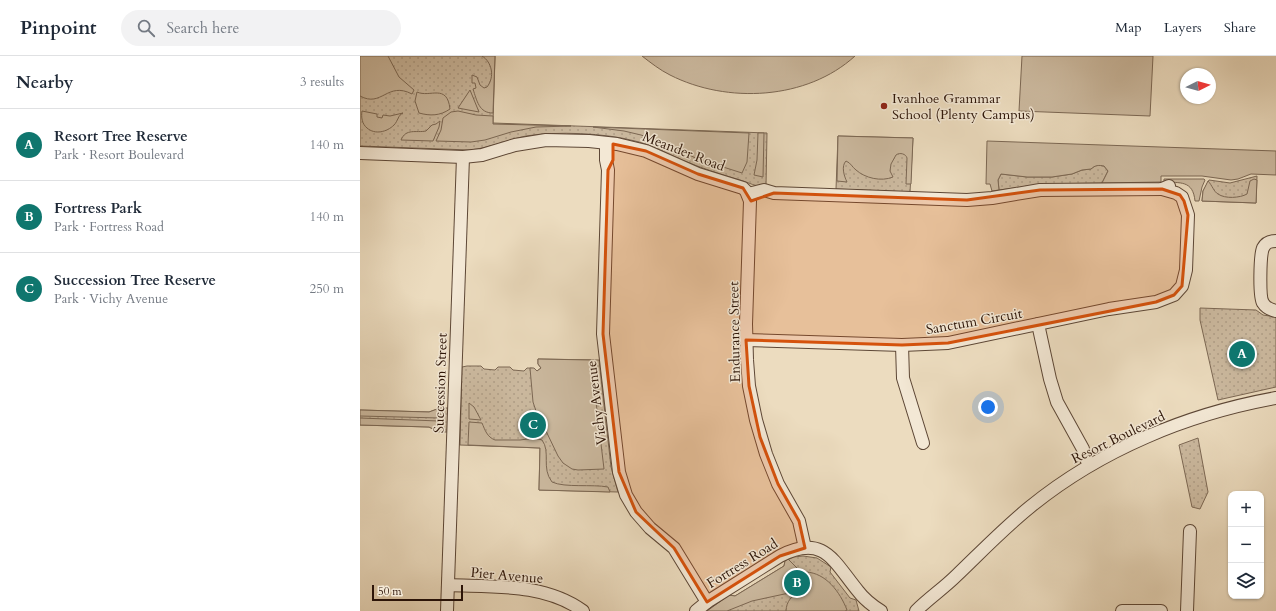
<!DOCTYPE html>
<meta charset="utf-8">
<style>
:root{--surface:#fff;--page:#f2f2f3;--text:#1f2937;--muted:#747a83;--line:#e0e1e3;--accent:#0f766e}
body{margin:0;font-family:Cardo,serif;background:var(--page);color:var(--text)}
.controls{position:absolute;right:12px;bottom:12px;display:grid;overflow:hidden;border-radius:8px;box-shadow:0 1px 3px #0004}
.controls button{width:36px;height:36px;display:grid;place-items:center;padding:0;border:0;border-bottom:1px solid var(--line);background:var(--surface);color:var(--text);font:20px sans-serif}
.compass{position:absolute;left:820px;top:12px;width:36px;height:36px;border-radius:50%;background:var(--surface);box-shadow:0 1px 3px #0004;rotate:84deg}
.scale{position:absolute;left:12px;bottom:10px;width:91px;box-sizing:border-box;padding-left:4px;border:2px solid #2d1508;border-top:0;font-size:11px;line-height:14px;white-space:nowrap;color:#2d1508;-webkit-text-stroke:3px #f3e8d5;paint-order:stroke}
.you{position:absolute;left:628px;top:351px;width:14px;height:14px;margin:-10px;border:3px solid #fff;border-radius:50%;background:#1a73e8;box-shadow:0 0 0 6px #1a73e833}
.badge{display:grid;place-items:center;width:26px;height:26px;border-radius:50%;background:var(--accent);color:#fff;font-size:13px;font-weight:700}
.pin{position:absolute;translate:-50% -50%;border:2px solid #fff;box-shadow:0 1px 4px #0006}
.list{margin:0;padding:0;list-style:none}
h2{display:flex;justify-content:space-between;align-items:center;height:52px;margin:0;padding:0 16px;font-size:17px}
h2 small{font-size:13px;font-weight:400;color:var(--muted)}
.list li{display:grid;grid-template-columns:26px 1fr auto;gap:12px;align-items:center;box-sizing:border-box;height:72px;padding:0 16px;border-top:1px solid var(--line)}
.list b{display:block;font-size:15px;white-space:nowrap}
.list p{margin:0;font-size:13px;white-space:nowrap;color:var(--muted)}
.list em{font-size:13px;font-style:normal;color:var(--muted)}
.icon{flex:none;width:22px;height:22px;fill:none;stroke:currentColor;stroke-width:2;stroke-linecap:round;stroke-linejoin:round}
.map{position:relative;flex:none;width:916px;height:555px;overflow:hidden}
header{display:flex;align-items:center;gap:24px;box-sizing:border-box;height:56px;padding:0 20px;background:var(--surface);border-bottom:1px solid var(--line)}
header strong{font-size:19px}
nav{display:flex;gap:22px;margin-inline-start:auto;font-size:14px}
.search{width:280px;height:36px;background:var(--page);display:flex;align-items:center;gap:10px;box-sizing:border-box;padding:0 14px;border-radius:22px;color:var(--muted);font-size:15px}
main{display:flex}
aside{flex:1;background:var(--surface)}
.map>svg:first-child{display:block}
.park{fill:url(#park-dots);stroke:#7c6854}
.garden{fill:#ccbaa0;stroke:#7c6854}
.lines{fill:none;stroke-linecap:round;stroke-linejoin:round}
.minor-casing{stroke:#5d4736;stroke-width:14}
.minor{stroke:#f3e8d5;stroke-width:12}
.marked{fill:#d5520c;fill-opacity:0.2;stroke:#d5520c;stroke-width:3;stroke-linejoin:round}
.poi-dot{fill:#8f2418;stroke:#f3e8d5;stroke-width:1.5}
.labels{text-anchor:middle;stroke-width:3;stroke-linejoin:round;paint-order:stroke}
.poi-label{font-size:14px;fill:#2d1508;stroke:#f3e8d5;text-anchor:start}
.street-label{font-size:14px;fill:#2d1508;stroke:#f3e8d5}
</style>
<header>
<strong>Pinpoint</strong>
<div class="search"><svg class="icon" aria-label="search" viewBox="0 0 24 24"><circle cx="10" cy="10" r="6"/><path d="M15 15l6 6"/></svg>Search here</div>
<nav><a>Map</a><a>Layers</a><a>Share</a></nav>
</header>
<main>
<aside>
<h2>Nearby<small>3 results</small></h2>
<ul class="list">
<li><span class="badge">A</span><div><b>Resort Tree Reserve</b><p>Park · Resort Boulevard</p></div><em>140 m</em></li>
<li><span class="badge">B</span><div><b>Fortress Park</b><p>Park · Fortress Road</p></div><em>140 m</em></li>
<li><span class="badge">C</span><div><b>Succession Tree Reserve</b><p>Park · Vichy Avenue</p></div><em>250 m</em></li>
</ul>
</aside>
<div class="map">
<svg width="916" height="555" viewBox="0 0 916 555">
<defs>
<pattern id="park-dots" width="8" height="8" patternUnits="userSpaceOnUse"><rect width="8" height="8" fill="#ccbaa0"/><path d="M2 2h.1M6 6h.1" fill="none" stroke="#b09f88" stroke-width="1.8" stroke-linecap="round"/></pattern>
</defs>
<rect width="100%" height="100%" fill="#ecdcbf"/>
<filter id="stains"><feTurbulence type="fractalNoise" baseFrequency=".005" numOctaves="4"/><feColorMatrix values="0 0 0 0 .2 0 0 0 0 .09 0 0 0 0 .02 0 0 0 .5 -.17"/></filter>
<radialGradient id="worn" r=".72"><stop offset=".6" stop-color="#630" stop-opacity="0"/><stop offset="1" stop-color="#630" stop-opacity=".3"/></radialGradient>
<g class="park">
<path d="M0 0H135L133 67 407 77 406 130C394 131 391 127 380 124 360 118 341 112 322 104 306 97 292 89 275 85 245 77 197 75 166 80 147 84 129 92 110 94L0 90Z"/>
<polygon points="478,80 553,82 550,136 476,133"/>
<polygon points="739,109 744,110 748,115 742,127 686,128 639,134 638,124 641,118 667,121 692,121 712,118 722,114 731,113 735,110"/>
<polygon points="897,120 896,147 842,145 843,135 849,124 870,127"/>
<polygon points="840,252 896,254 903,259 916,261 916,331 858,344 840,264"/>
<path d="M178 303 239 304 251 411 258 436 179 434 180 392 100 389 102 311 107 310H121L124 313 135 314 138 311H150L153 314 164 315 167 312C172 312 174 312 177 315L181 312 178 308Z"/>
<polygon points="80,352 88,352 87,376 79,376 69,371 0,369 0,354 69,356"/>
<polygon points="838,382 848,436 840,453 832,451 819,389"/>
<polygon points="443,500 457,502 471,511 470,516 490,542 496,544 499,555 347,555 369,539 375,540 424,510 425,505 434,501"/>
</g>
<g class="garden">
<path d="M0 0H28L39 21 54 34 52 38C27 25 22 52 0 40Z"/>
<path d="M122 0H135L133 57C119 57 117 45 113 33L116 32 115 27H112V19L117 21 120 29 124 32 127 31C135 21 132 6 122 0Z"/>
<path d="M282 0H495C447 44 367 48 310 19 300 14 291 7 282 0Z"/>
<polygon points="662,0 793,0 790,60 659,55"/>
<polygon points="110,34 119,56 98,52"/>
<path d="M57 36C70 42 87 27 90 53 80 60 70 60 59 57L55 45Z"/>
<path d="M2 55 17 58V61L22 62 23 59 30 60 43 57C38 59 38 65 34 69 27 76 15 79 7 72 2 68 1 61 2 55Z"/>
<polygon points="91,56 98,55 116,59 133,60 133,68 211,70 176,71 151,76 125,84 111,86 76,85 81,74 83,62"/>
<path d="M80 65 79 71 73 85 41 84C46 72 56 77 66 75L72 69 76 68Z"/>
<polygon points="233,71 389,77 387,106 382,117 338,103 296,84 281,79 264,75"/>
<polygon points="398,77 404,77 403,121 394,119 397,104"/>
<path d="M478 80 553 82 551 128H546L547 102C546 98 540 96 536 99L531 108 530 115 533 121C521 126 505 122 496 114 492 111 491 107 486 105 481 110 484 120 487 126L477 125Z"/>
<path d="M627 85 916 95V119L891 118 878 123 871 124 842 120H801V126L742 127 748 115 744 110C739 109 735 109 731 113L722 114 712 118 692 121H667L641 118 638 124 639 134 632 135 630 128H626Z"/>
<path d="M804 123H844L845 124 842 131 839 145H835C833 124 820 127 804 126Z"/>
<path d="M894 123 897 124 896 147 842 145 843 135 848 125C852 129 854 136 858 138 865 143 880 142 887 138L890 125Z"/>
<polygon points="178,303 231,304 244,413 218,414 212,413 203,407 198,400 186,375 186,366 182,362 178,361 173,346 170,312 174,312 177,315 181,312 178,308"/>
<polygon points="109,347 114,351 121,364 109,363"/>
<polygon points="80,352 80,362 0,360 0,354 69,356"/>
<polygon points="0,362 79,365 79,376 69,371 0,369"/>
<path d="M109 366 122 367C125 374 127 381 135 384H160L175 382 182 384C191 396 181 412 192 426 205 432 232 428 248 431L250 436 179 434 180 392 108 389Z"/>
<polygon points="428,503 438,513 433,531 429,537 392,545 367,555 347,555 369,539 375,540 424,510 425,505"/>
<path d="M446 516C466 517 480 536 487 554L485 555H426C427 534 448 540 446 516Z"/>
</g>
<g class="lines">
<defs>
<g id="minor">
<polyline points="246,87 246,104 248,114 243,278 259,416 266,439 276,456 290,472 314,492 347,546"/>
<polyline points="0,97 103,101 122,99 155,89 186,84 229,85 257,88 286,95 338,118 383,132 386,135 390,145 386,268 387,304 389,330 396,364 406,398 418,428 439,465 445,492"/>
<polyline points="388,138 404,134 414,137 607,144 632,142 680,134 802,133 809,130"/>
<path d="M916 185C910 185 906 186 903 192 900 199 899 241 903 247 906 252 911 254 916 255"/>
<polyline points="678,268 690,323 697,346 723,393 724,400 730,409"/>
<polyline points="386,284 542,289 588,287 749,253 796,246 814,239 822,230 826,214 828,159 822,141 816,137 802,133"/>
<polyline points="542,289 543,322 563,387"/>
<path d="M88 529C133 531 185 527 223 555"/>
<polyline points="87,555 103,101"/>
<path d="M336 555 347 546 420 500C464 477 474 506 498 535 504 543 513 550 521 555"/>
<path d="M556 555C569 542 584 532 597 519 621 496 644 472 670 451 740 394 827 358 916 342"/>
<polyline points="762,555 801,555"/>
<polyline points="827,555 830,475"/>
</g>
</defs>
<use href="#minor" class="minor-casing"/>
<use href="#minor" class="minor"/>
</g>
<path class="marked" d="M253 88 286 95 338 118 383 132 391 145 414 137 607 144 680 134 802 133 820 139 824 145 828 159 822 230 814 239 796 246 588 287 542 289 386 284 389 330 400 381 418 428 439 465 445 492 420 500 347 546 314 492 276 456 259 416 243 278 248 114 253 104Z"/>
<circle class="poi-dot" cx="524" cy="50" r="4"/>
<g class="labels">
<g class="poi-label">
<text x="532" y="47">Ivanhoe Grammar<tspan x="532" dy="16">School (Plenty Campus)</tspan></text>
</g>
<g class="street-label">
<text transform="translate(324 95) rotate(21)" y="5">Meander Road</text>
<text transform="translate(614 265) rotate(-10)" y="5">Sanctum Circuit</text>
<text transform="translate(374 276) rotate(-91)" y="5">Endurance Street</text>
<text transform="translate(80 327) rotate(-88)" y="5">Succession Street</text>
<text transform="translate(236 347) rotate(-97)" y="5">Vichy Avenue</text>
<text transform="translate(758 381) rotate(-26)" y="5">Resort Boulevard</text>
<text transform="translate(382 507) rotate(-32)" y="5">Fortress Road</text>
<text transform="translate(147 519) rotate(5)" y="5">Pier Avenue</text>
</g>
</g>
<rect width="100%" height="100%" filter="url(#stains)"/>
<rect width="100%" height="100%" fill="url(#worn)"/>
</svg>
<div class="controls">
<button>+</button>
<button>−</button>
<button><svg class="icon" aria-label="layers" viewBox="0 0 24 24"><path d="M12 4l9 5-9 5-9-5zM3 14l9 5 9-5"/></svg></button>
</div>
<svg class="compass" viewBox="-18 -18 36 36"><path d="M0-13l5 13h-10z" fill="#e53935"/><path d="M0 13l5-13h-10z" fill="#747a83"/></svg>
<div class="scale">50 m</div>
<div class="you"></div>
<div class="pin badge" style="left:882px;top:298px">A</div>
<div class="pin badge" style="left:437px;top:527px">B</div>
<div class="pin badge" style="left:173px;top:369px">C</div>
</div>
</main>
